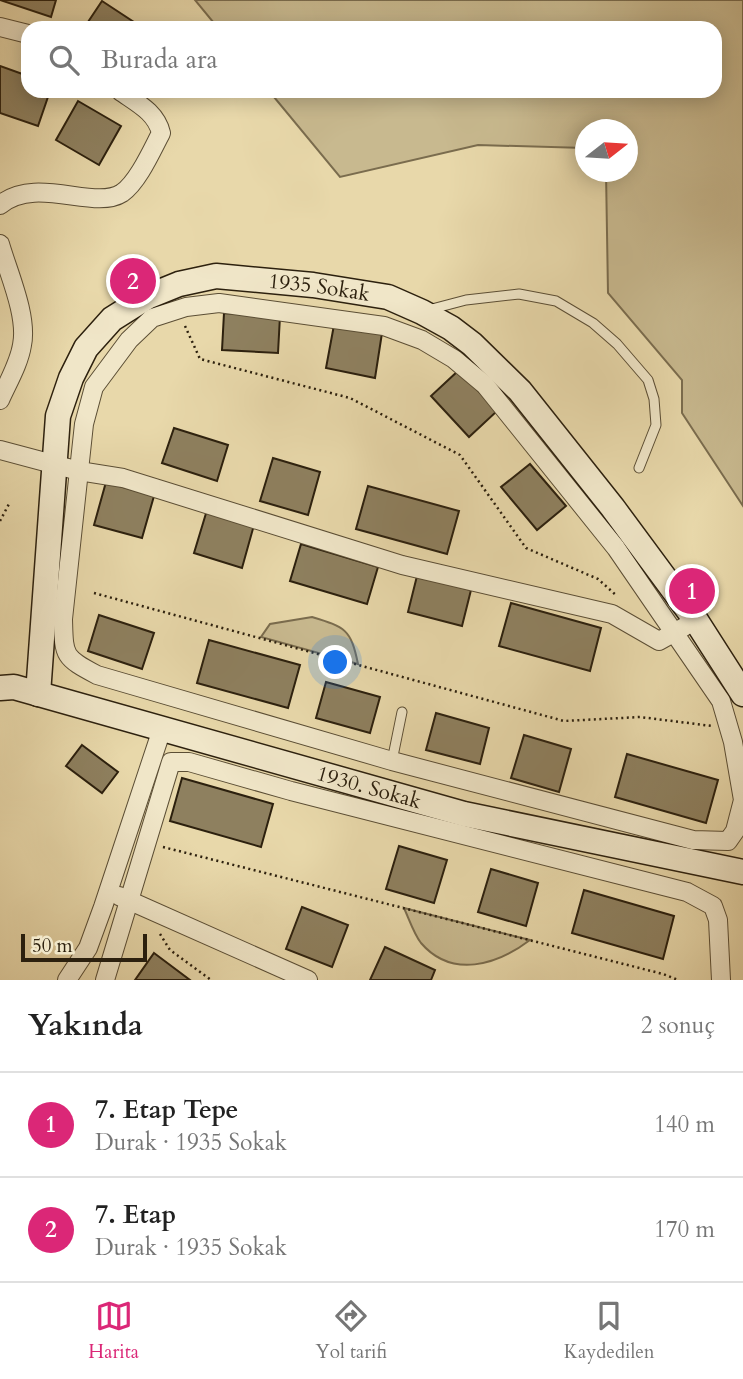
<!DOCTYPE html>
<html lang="tr">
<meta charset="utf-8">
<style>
:root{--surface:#fff;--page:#f6f6f6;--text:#222;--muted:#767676;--line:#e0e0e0;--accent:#db2777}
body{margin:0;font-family:Cardo,serif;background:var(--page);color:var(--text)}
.compass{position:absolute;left:575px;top:119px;width:63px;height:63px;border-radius:50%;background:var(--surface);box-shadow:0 4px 18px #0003;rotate:73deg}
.scale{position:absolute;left:21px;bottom:18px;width:126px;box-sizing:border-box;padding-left:7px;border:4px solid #2c200e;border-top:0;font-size:19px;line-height:24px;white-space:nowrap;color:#2c200e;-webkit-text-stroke:5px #f0e6c8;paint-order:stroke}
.you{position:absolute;left:336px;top:663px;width:24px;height:24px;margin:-18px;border:5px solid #fff;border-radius:50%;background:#1a73e8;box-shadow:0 0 0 10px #1a73e833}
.badge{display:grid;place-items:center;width:46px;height:46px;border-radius:50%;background:var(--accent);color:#fff;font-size:23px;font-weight:700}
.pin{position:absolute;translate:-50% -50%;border:4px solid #fff;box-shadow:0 2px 7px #0006}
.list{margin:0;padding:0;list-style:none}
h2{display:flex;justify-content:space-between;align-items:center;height:91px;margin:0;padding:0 28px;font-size:30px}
h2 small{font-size:23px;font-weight:400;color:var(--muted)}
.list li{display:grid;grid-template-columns:46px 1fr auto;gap:21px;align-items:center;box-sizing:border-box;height:105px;padding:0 28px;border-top:2px solid var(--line)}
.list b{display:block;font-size:26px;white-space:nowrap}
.list p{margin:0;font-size:23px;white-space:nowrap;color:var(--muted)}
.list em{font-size:23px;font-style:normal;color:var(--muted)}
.icon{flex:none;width:38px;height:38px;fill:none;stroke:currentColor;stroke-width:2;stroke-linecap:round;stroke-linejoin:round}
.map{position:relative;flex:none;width:743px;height:980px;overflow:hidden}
.search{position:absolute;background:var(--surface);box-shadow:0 4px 18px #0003;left:21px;right:21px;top:21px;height:77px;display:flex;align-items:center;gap:18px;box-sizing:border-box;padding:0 24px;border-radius:21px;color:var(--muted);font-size:26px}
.sheet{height:301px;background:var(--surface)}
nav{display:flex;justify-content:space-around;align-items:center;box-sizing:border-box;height:98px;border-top:2px solid var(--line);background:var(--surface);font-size:19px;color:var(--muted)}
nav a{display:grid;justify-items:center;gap:4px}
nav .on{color:var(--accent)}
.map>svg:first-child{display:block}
.green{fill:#c8b98f;stroke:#7a6c4e;stroke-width:2}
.building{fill:#8e805f;stroke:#2c200e;stroke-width:2}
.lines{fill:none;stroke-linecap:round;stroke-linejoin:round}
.lane-casing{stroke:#5b4e35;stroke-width:11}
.street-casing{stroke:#5b4e35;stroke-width:20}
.secondary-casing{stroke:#2c200e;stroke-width:27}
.path{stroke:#2c200e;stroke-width:2.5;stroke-dasharray:2 3.5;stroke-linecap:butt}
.lane{stroke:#f0e6c8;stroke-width:9}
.street{stroke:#f0e6c8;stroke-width:18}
.secondary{stroke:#f0e6c8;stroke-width:24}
.labels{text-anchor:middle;stroke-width:5;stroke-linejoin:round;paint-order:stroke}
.street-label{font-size:21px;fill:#2c200e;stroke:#f0e6c8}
</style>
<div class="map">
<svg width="743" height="980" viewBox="0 0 743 980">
<rect width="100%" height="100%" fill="#e8d8aa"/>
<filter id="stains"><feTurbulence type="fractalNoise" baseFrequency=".00286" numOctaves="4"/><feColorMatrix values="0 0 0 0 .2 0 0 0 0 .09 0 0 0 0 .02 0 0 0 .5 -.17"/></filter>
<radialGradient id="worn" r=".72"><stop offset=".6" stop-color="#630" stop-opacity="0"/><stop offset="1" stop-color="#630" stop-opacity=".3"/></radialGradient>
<g class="green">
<polygon points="195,0 743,0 743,506 682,413 682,380 608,293 606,172 628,172 628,130 586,130 585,148 478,145 340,177 269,91 715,91 715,28 218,28"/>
<path d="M312 617C345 627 351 629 358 664L261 637 270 624Z"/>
<path d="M404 908 530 940C497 965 452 979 421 943 414 934 409 919 404 908Z"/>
</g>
<g class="building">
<polygon points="0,0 56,0 51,17"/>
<polygon points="102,1 143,28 84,28"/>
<polygon points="0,66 28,76 28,91 50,91 38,126 0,113"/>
<polygon points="78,101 121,126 99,165 56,140"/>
<polygon points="224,313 280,316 278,353 222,350"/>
<polygon points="334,325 382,333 375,378 326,368"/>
<polygon points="459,370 497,411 469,437 431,396"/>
<polygon points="174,428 228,445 217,481 162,463"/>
<polygon points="273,458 320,472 308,515 260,501"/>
<polygon points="530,464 566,506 537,530 501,487"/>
<polygon points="106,482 154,496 142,538 94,525"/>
<polygon points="368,486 459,511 447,554 356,529"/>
<polygon points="207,510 254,525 242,568 194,553"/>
<polygon points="301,544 378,567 367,604 290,581"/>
<polygon points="417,576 471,590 462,626 408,612"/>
<polygon points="511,603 601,628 590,671 499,646"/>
<polygon points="99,615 154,633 142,669 88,651"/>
<polygon points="209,640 300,665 288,708 197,683"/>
<polygon points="326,682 380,697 370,733 316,718"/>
<polygon points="436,713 489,728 480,764 426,750"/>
<polygon points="524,735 571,749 559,792 511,778"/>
<polygon points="82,745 118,772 102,793 66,766"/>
<polygon points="627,754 718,780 706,823 615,797"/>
<polygon points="182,778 273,804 261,847 170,821"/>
<polygon points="399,846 447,860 434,903 386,889"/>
<polygon points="491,869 538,883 526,926 478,912"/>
<polygon points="584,890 674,916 663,959 572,933"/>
<polygon points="302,907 348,925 332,967 286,949"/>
<polygon points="385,947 435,970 431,980 370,980"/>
<polygon points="154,953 190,980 135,980"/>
</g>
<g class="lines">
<defs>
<g id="lane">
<polyline points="428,310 466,300 519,294 556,301 593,323 617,344 648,380 654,399 656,425 639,468"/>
<polyline points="392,761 402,712"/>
</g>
<g id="street">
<polyline points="0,27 28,34"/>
<path d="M0 205C36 175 94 211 122 193 138 182 152 150 161 133 156 112 137 103 120 91"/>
<path d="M0 244C8 272 28 316 22 345 19 364 8 382 0 400"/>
<path d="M219 303 384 326 422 340 454 359 485 385 616 548 721 701 733 742 743 800 735 831 728 841 693 840 392 761 97 675C63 657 64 656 63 619L84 424 94 387 129 340 152 318 186 307Z"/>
<polyline points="0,450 79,471 123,478 402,565 612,614 659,641 684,627"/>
<polyline points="119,896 308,980"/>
<polyline points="67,980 88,948 103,907 162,729"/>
<polyline points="105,980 171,762 189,762 291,791 687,892 713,906 718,920 721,980"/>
</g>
<g id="secondary">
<path id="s1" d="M0 688 14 687 464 814 743 872"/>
<path id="s2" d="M38 694 58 416 71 378 86 348 112 319 147 297 179 284 216 276 313 285 388 297 422 312 451 328 472 344 520 391 613 508 695 619 743 694"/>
</g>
</defs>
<use href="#lane" class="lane-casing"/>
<use href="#street" class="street-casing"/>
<use href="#secondary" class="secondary-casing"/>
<g class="path">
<polyline points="185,326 200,359 350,398 460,455 526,548 598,579 617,596"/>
<polyline points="0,521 10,502"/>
<polyline points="94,593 564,721 640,717 712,726"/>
<polyline points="163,847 663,974 678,980"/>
<polyline points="160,934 170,950 211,980"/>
</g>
<use href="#lane" class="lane"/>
<use href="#street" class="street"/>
<use href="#secondary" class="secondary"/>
</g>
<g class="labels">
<g class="street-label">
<text dy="7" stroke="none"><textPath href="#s2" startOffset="609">1935 Sokak</textPath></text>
<text dy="7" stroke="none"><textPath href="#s1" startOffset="383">1930. Sokak</textPath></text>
</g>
</g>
<rect width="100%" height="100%" filter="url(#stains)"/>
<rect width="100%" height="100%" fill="url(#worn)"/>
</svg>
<svg class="compass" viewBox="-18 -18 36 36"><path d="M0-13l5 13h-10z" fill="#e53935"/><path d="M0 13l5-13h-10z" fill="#767676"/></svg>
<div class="scale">50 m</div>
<div class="you"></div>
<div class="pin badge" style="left:692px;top:591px">1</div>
<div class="pin badge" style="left:133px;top:281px">2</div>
<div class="search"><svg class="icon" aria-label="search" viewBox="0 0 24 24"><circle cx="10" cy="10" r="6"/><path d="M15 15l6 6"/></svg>Burada ara</div>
</div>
<section class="sheet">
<h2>Yakında<small>2 sonuç</small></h2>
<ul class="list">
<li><span class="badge">1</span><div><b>7. Etap Tepe</b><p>Durak · 1935 Sokak</p></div><em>140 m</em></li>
<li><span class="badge">2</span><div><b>7. Etap</b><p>Durak · 1935 Sokak</p></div><em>170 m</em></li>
</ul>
</section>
<nav>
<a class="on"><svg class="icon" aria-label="map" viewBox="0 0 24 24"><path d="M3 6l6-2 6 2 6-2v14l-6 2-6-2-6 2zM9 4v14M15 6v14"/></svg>Harita</a>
<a><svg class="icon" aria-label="directions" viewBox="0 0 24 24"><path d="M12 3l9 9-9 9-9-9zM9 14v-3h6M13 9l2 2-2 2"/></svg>Yol tarifi</a>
<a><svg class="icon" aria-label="saved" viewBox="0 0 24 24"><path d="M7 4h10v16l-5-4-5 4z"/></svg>Kaydedilen</a>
</nav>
